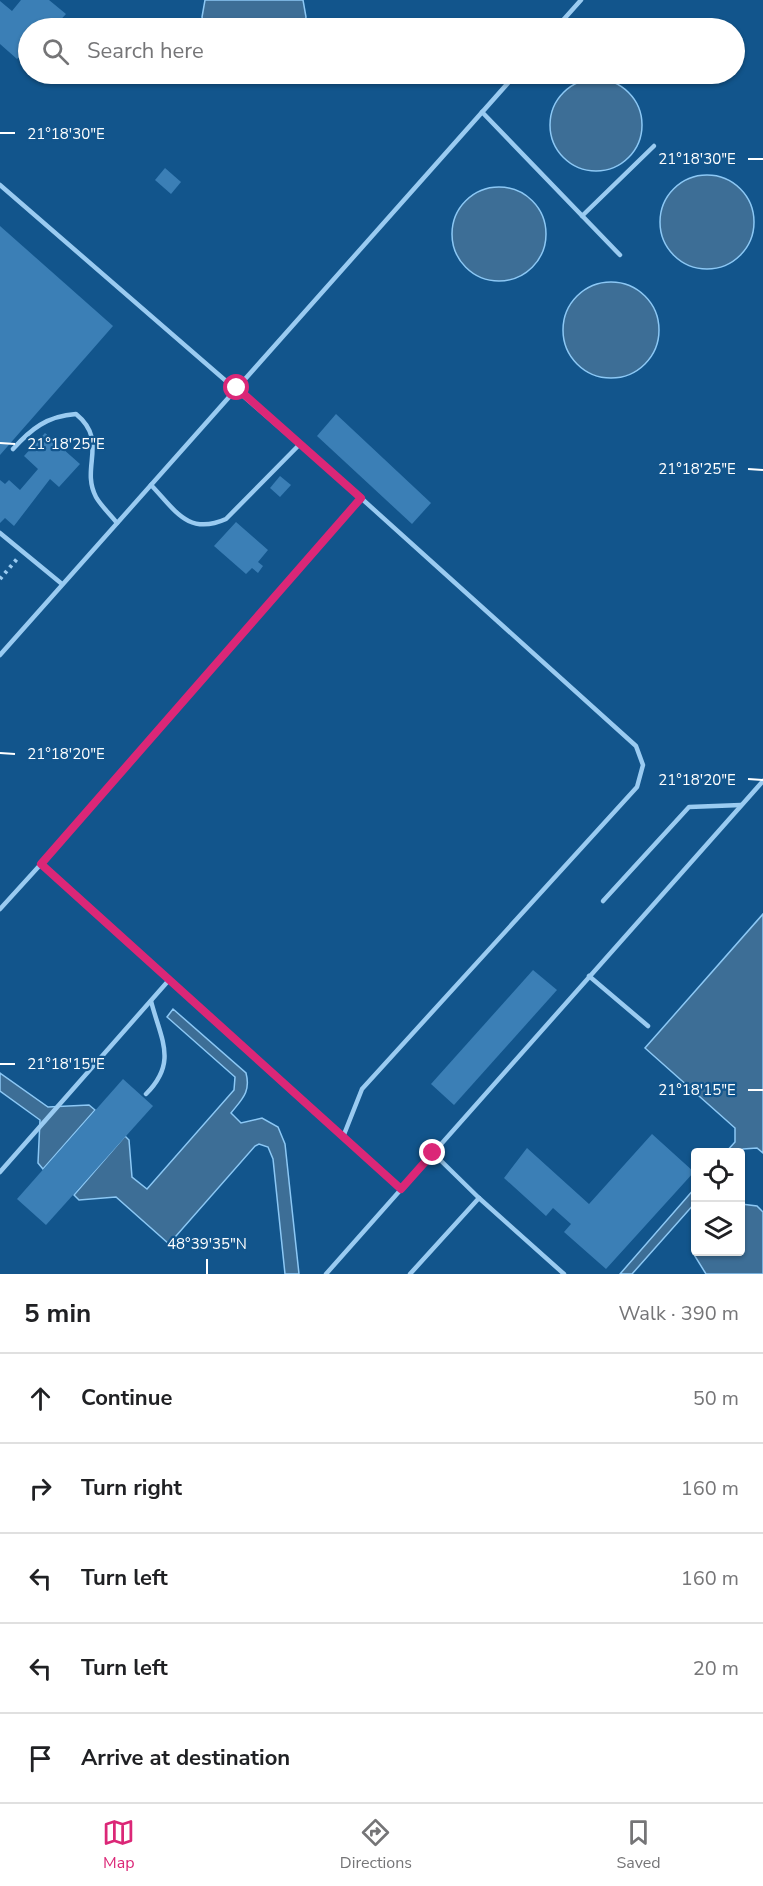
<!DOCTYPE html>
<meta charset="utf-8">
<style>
:root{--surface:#fff;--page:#f2f2f2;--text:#202124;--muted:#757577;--line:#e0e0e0;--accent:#db2777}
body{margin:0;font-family:"Nunito Sans",sans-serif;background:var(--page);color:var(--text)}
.controls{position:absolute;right:18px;bottom:18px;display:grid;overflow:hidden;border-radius:6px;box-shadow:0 2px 4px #0004}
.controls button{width:54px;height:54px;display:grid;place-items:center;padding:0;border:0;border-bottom:2px solid var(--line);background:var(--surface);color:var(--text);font:30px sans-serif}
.stop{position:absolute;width:18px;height:18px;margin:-14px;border:4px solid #db2777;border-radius:50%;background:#fff}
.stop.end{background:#db2777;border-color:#fff;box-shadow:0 2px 6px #0008}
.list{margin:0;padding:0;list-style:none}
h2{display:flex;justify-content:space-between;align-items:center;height:78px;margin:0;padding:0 24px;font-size:26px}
h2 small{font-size:20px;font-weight:400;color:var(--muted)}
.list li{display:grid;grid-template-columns:39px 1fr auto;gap:18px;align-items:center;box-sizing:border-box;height:90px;padding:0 24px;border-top:2px solid var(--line)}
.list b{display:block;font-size:22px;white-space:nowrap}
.list em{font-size:20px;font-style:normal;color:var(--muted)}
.icon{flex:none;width:33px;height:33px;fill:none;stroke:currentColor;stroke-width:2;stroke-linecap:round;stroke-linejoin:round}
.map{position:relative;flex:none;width:763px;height:1274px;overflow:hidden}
.search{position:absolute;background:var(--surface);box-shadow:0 2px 4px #0004;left:18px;right:18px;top:18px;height:66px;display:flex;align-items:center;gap:15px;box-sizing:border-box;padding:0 21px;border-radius:33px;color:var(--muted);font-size:22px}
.sheet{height:528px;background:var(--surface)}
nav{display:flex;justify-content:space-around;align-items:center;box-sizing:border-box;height:84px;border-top:2px solid var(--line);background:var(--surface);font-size:16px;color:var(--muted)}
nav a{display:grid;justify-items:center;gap:3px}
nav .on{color:var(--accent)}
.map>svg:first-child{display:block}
.water{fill:#3d6e96;stroke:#8cc8f5;stroke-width:1.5}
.building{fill:#3b7fb6}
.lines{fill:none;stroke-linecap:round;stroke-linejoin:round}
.path{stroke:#9acbf1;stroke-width:4;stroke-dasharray:3 4.5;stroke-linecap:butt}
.lane{stroke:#9acbf1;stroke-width:4.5}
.route{stroke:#db2777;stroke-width:8}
.ticks{fill:none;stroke:#fff;stroke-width:2}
.ticks-label{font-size:15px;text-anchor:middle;fill:#fff;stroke:#12558c;stroke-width:4.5;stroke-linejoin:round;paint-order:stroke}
</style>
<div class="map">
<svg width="763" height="1274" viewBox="0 0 763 1274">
<rect width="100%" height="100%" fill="#12558c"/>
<g class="water">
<polygon points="205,0 303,0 306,17 304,28 204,28 202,17"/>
<circle cx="596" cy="125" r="46"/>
<circle cx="707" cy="222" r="47"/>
<circle cx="499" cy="234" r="47"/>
<circle cx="611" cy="330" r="48"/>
<polygon points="763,914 763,1153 757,1148 743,1149 740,1152 726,1152 735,1142 735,1128 645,1048"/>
<path d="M173 1009 246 1073C251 1092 242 1099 231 1113L241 1123 262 1118 278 1127 285 1144 299 1274H285L273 1159 268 1147 259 1144 255 1146 169 1244 116 1197 79 1200 74 1195 125 1136 129 1140 132 1177 147 1189 234 1090 235 1077 167 1017Z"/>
<polygon points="0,1073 48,1107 89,1105 95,1110 43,1169 38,1163 40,1120 0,1091"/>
<polygon points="695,1188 695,1203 632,1274 620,1274"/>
<polygon points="741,1204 757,1206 763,1212 763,1274 706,1274 693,1253 693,1226 695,1222 696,1252 740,1252"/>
</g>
<g class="building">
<polygon points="21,0 49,0 66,14 53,28 28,28 28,50 17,59 0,44 0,1 12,11"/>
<polygon points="165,168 181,182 171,194 155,180"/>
<polygon points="0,226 113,326 0,455"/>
<polygon points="336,414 431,503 412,524 317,436"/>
<polygon points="45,433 80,464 59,487 50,479 14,526 5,518 0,523 0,480 5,484 9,480 20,490 38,469 24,456"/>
<polygon points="280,476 291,485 280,497 270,488"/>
<polygon points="236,522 268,550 258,562 263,566 258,573 252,568 246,574 214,546"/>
<polygon points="533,970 557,990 454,1105 431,1084"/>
<polygon points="123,1079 153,1106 46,1225 17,1199"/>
<polygon points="652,1134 694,1172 606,1269 564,1232 571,1224 553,1208 546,1216 504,1178 527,1148 589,1204"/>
</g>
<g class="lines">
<polyline class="path" points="0,579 17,559"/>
<g class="lane">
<polyline points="556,28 581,0"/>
<polyline points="482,112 620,255"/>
<polyline points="0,185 361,498"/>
<polyline points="582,216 654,146"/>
<path d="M13 449C31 429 47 416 76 414 109 441 80 467 96 497 101 506 111 515 117 523"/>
<path d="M151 485C175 510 188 536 226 519L300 444"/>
<polyline points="0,533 62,584"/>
<polyline points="0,655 516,74"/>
<polyline points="41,864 361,498 636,746 643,765 637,787 362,1089 343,1137"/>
<polyline points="603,901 689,807 741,805"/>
<polyline points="0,909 41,864 401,1189"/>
<polyline points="589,976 648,1026"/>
<path d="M146 1094C178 1062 161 1040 151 1001"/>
<polyline points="433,1153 479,1198 564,1274"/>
<polyline points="0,1172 169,980"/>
<polyline points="326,1274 763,781"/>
<polyline points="410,1274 479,1198"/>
</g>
</g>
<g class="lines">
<polyline class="route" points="237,388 361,498 41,864 401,1189 433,1153"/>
</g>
<path class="ticks" d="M0 133H15M748 159H763M0 443 15 444M748 469 763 470M0 753 15 754M748 779 763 780M0 1064H15M748 1090H763M207 1274V1259"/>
<g class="ticks-label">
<text x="66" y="139">21°18'30"E</text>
<text x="697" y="164">21°18'30"E</text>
<text x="66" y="449">21°18'25"E</text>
<text x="697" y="474">21°18'25"E</text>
<text x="66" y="759">21°18'20"E</text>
<text x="697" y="785">21°18'20"E</text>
<text x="66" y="1069">21°18'15"E</text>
<text x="697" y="1095">21°18'15"E</text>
<text x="207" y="1249">48°39'35"N</text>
</g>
</svg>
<div class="controls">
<button><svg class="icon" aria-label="locate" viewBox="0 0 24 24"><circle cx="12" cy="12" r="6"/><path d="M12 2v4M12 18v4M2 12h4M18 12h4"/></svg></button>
<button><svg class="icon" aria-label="layers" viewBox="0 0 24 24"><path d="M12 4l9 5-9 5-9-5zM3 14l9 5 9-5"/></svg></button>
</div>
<div class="stop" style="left:237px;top:388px"></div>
<div class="stop end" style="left:433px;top:1153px"></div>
<div class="search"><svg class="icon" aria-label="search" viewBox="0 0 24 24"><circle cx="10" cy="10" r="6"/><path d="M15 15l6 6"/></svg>Search here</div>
</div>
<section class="sheet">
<h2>5 min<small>Walk · 390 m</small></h2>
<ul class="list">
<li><svg class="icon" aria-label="ahead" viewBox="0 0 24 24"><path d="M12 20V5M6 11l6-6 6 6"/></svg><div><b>Continue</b></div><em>50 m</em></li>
<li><svg class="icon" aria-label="right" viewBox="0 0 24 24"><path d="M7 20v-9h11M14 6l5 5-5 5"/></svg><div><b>Turn right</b></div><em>160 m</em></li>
<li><svg class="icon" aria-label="left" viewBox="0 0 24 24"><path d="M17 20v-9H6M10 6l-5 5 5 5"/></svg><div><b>Turn left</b></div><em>160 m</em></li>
<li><svg class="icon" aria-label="left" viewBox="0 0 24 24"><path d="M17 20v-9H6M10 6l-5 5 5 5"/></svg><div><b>Turn left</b></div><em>20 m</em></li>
<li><svg class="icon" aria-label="arrive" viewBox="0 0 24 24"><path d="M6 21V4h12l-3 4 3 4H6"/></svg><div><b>Arrive at destination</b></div></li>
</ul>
</section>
<nav>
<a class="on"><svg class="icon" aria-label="map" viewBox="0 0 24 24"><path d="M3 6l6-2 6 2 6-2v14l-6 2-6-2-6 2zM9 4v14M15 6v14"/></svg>Map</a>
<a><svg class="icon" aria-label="directions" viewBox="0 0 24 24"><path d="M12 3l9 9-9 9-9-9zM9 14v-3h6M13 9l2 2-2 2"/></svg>Directions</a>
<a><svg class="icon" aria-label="saved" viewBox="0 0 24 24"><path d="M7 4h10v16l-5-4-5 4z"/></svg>Saved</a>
</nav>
